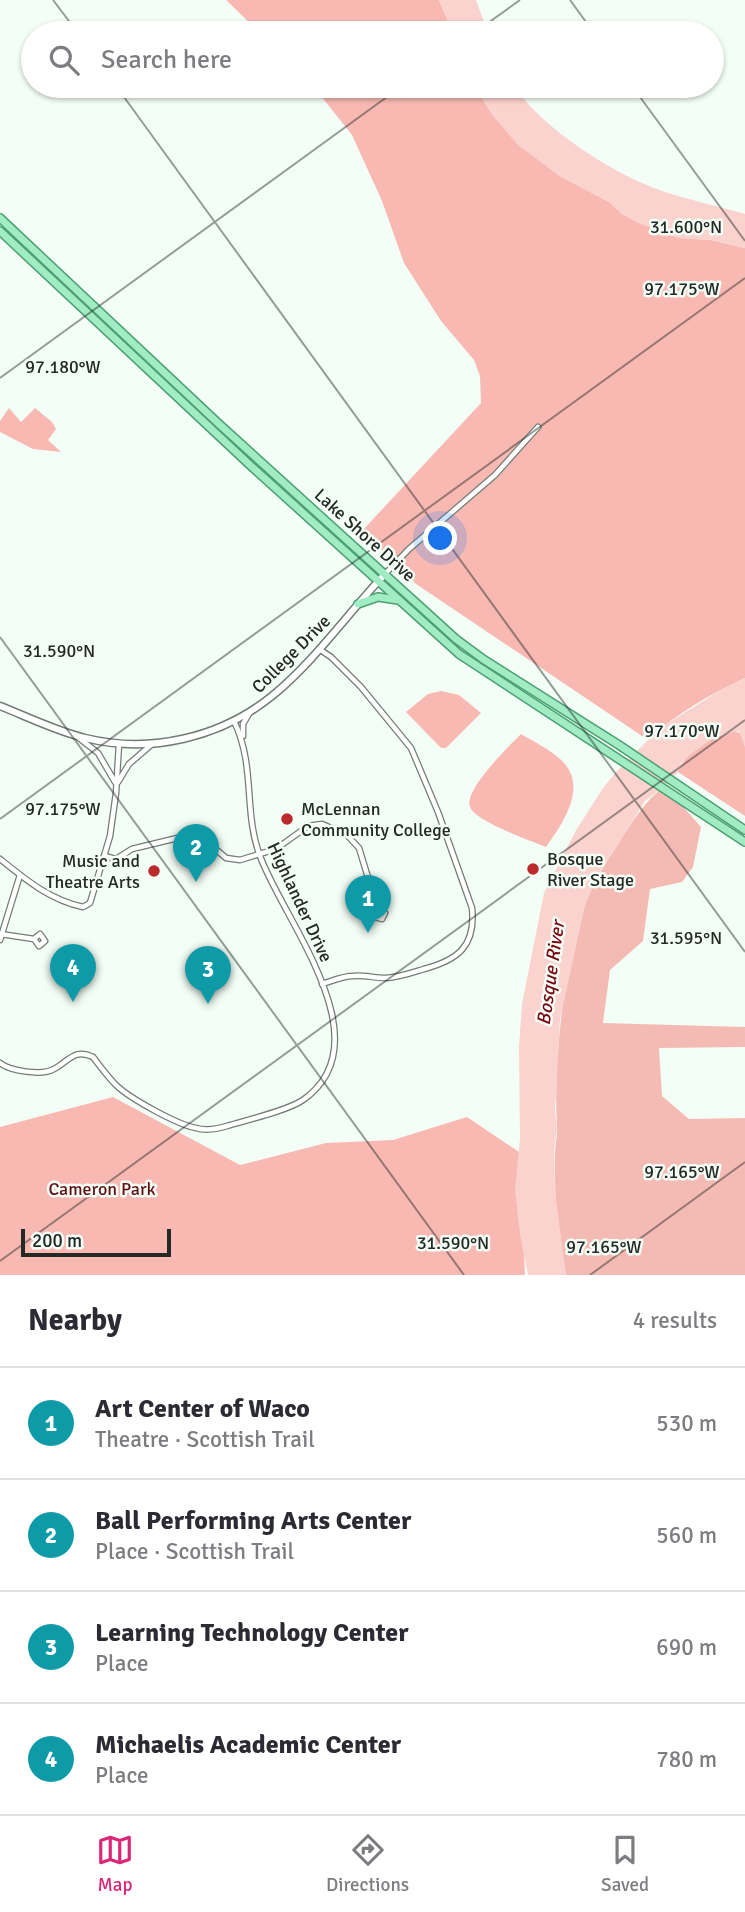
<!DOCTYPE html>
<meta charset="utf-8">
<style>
:root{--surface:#fff;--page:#f7f7f7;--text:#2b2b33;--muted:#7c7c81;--line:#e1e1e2;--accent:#db2777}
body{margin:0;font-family:Signika,sans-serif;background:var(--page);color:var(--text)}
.scale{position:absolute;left:21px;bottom:18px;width:150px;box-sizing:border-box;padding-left:7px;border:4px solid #242826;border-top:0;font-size:19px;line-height:24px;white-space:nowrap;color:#242826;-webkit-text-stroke:5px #f3fef6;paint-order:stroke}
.you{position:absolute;left:441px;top:539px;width:24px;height:24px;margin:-18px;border:5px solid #fff;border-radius:50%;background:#1a73e8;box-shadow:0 0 0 10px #1a73e833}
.badge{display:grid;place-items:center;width:46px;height:46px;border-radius:50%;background:var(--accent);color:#fff;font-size:23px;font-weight:700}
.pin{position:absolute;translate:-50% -58px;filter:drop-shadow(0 2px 4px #0008)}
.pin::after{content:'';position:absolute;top:37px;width:24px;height:21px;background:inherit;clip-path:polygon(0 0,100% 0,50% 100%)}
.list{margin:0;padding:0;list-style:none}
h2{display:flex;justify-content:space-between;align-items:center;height:91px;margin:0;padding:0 28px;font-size:30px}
h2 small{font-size:23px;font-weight:400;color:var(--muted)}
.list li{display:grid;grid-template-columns:46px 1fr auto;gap:21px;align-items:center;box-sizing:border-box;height:112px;padding:0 28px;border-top:2px solid var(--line)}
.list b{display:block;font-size:26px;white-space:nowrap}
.list p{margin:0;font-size:23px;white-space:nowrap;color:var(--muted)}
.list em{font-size:23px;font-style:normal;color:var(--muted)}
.icon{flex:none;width:38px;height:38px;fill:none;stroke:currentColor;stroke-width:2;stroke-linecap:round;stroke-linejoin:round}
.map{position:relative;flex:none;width:745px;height:1275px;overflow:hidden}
.search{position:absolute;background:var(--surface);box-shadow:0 2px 5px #0004;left:21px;right:21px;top:21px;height:77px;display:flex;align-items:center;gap:18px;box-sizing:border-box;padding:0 24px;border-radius:38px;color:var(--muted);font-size:26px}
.sheet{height:539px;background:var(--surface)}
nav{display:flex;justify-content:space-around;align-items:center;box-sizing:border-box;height:98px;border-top:2px solid var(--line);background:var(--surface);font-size:19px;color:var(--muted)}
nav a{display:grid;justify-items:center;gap:4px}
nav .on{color:var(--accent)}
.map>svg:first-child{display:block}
.green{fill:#f8b9b3}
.forest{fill:#f4bbb5}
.water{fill:#fad2ce}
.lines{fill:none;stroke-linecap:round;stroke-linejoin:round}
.minor-casing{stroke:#727c76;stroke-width:7}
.tertiary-casing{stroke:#727c76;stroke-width:9}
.primary-casing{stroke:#4c9f72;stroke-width:10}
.minor{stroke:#fff;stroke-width:4.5}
.tertiary{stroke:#fff;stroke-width:6}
.primary{stroke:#a1ecc3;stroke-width:7}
.ticks{fill:none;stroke:#242826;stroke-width:2;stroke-opacity:0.45}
.poi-dot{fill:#bb2b2e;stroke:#f3fef6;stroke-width:2.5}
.labels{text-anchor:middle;stroke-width:5;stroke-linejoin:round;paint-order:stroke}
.street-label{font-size:18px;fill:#242826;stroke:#f3fef6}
.poi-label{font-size:18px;fill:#242826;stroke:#f3fef6;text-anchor:start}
.park-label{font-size:18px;fill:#600f12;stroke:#f3fef6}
.water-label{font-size:19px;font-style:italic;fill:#790812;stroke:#f3fef6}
.ticks-label{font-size:18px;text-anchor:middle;fill:#242826;stroke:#f3fef6;stroke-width:5;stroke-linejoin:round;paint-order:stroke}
</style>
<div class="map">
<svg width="745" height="1275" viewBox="0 0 745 1275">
<rect width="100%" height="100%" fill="#f3fef6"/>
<g class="green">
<polygon points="226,0 439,0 453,33 260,33"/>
<path d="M313 86H474L494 117 558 175 609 202 622 214 678 238 711 240 745 248V678C711 694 675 714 648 740L416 584 362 531 481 403 480 376 474 360 441 321 404 263 382 201 352 135Z"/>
<polygon points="9,408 21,422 35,408 52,422 56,429 48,440 61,452 33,449 0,432 0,421"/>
<polygon points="441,691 459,695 481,713 446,748 441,748 406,712 428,694"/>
<path d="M735 731 742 734 745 747V816L678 772C684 752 715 735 735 731Z"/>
<path d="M521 734C533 741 547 748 559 758 590 784 564 822 546 847 530 840 476 822 470 807 463 791 509 746 521 734Z"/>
<polygon points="113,1097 240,1165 326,1143 393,1140 467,1117 519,1152 525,1275 0,1275 0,1127"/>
</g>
<path class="forest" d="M665 786 701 827 693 867 682 882 650 889 643 941 610 970 603 1023 745 1027V1047L659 1048 662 1096 689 1119 745 1118V1275H566C557 1236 554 1193 555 1153 555 1144 558 1135 557 1126 553 1059 564 969 585 905 593 881 608 860 621 839 635 818 644 802 665 786Z"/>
<g class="water">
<polygon points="439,0 476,0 488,33 453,33"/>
<path d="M474 86H514C543 129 613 174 662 191 689 200 717 206 745 214V248L711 240 678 238 636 222 622 214 609 202 558 175 518 145 494 117Z"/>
<polygon points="745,678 745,747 739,731 728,732 715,737 691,754 682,762 678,772 665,786 645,801 599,873 585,905 560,1020 555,1109 557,1129 554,1150 555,1192 566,1275 528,1275 520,1235 515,1190 520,1139 519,1047 522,1004 544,893 575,832 603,788 617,771 660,728 724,688"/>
</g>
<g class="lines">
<defs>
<g id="minor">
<polyline points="385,574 409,549 495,475 538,427"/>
<path d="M319 649 331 657 361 687 411 748 438 812 472 908C476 946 458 960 424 969 411 973 400 977 386 978 375 978 364 975 353 976 343 976 332 981 322 984"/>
<polyline points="243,736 243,724 250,712"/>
<polyline points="79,738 98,753 115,782"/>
<polyline points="118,782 129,764 151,745"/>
<polyline points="104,856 116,859 132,849 190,835 205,840 226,858 240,860 276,849 308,826 322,824 347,835 359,848 377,907 375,917 382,919 385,913 377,907"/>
<path d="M0 859C26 880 50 900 83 907L90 903 110 836 116 793 119 744"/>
<polyline points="0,934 34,939 39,946 45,941 40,934 34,939"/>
<polyline points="0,940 20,875"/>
<path d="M0 1063C10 1071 42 1076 54 1069 69 1061 74 1048 93 1057 100 1066 108 1077 116 1085 129 1098 178 1125 196 1128 206 1131 217 1129 227 1126 246 1120 287 1111 303 1100 386 1042 283 920 260 856 243 811 256 767 234 721"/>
</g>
<path id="tertiary" d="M0 706C28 717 56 731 85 738 150 754 220 738 272 696 314 662 348 613 385 574"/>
<g id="primary">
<polyline points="0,218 219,424 456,639 483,659 619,745 745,830"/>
<polyline points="0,231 251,466 459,654 745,842"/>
<polyline points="358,604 378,597 398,600"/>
</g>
</defs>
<use href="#minor" class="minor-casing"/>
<use href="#tertiary" class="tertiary-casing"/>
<use href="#primary" class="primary-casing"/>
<use href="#minor" class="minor"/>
<use href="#tertiary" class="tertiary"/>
<use href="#primary" class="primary"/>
</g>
<path class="ticks" d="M53 0 78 33M570 0 594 33M474 33 520 0M116 86 745 952M632 86 745 241M0 378 402 86M0 637 464 1275M0 819 745 278M0 1261 745 720M590 1275 745 1162"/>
<g class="poi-dot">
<circle cx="287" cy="819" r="7"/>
<circle cx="533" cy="869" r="7"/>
<circle cx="154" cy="871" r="7"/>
</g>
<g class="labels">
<g class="street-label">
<text transform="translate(365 535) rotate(42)" y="6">Lake Shore Drive</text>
<text transform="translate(291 654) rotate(-45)" y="6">College Drive</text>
<text transform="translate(300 902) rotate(65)" y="6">Highlander Drive</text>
</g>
<g class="poi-label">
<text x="301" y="815">McLennan<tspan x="301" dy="21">Community College</tspan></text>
<text x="547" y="865">Bosque<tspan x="547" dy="21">River Stage</tspan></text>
<text x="140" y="867" text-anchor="end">Music and<tspan x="140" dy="21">Theatre Arts</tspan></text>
</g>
<g class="park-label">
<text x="102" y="1195">Cameron Park</text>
</g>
<g class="water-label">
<text transform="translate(550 973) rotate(-82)" y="7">Bosque River</text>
</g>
</g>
<g class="ticks-label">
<text x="686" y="233">31.600°N</text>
<text x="682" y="295">97.175°W</text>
<text x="63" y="373">97.180°W</text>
<text x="59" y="657">31.590°N</text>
<text x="682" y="737">97.170°W</text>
<text x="63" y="815">97.175°W</text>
<text x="686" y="944">31.595°N</text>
<text x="682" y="1178">97.165°W</text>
<text x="453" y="1249">31.590°N</text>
<text x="604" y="1253">97.165°W</text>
</g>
</svg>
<div class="scale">200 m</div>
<div class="you"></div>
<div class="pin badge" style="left:368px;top:933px;background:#0f9aa8">1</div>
<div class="pin badge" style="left:196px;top:882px;background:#0f9aa8">2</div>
<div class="pin badge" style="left:208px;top:1004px;background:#0f9aa8">3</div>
<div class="pin badge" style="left:73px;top:1002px;background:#0f9aa8">4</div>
<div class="search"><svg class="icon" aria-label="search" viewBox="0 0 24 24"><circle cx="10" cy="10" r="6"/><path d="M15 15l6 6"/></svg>Search here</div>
</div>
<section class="sheet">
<h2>Nearby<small>4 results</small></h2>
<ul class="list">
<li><span class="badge" style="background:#0f9aa8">1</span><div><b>Art Center of Waco</b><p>Theatre · Scottish Trail</p></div><em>530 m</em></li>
<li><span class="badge" style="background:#0f9aa8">2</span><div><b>Ball Performing Arts Center</b><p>Place · Scottish Trail</p></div><em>560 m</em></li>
<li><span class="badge" style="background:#0f9aa8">3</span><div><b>Learning Technology Center</b><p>Place</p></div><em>690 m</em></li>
<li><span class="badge" style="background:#0f9aa8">4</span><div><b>Michaelis Academic Center</b><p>Place</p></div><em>780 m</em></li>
</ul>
</section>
<nav>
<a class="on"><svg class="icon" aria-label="map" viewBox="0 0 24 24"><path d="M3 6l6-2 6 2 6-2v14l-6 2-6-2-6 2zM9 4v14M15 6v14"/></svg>Map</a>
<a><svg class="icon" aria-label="directions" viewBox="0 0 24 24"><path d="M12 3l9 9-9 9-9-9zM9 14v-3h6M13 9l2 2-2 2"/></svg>Directions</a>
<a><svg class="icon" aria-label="saved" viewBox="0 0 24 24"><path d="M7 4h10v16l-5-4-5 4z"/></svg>Saved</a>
</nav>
